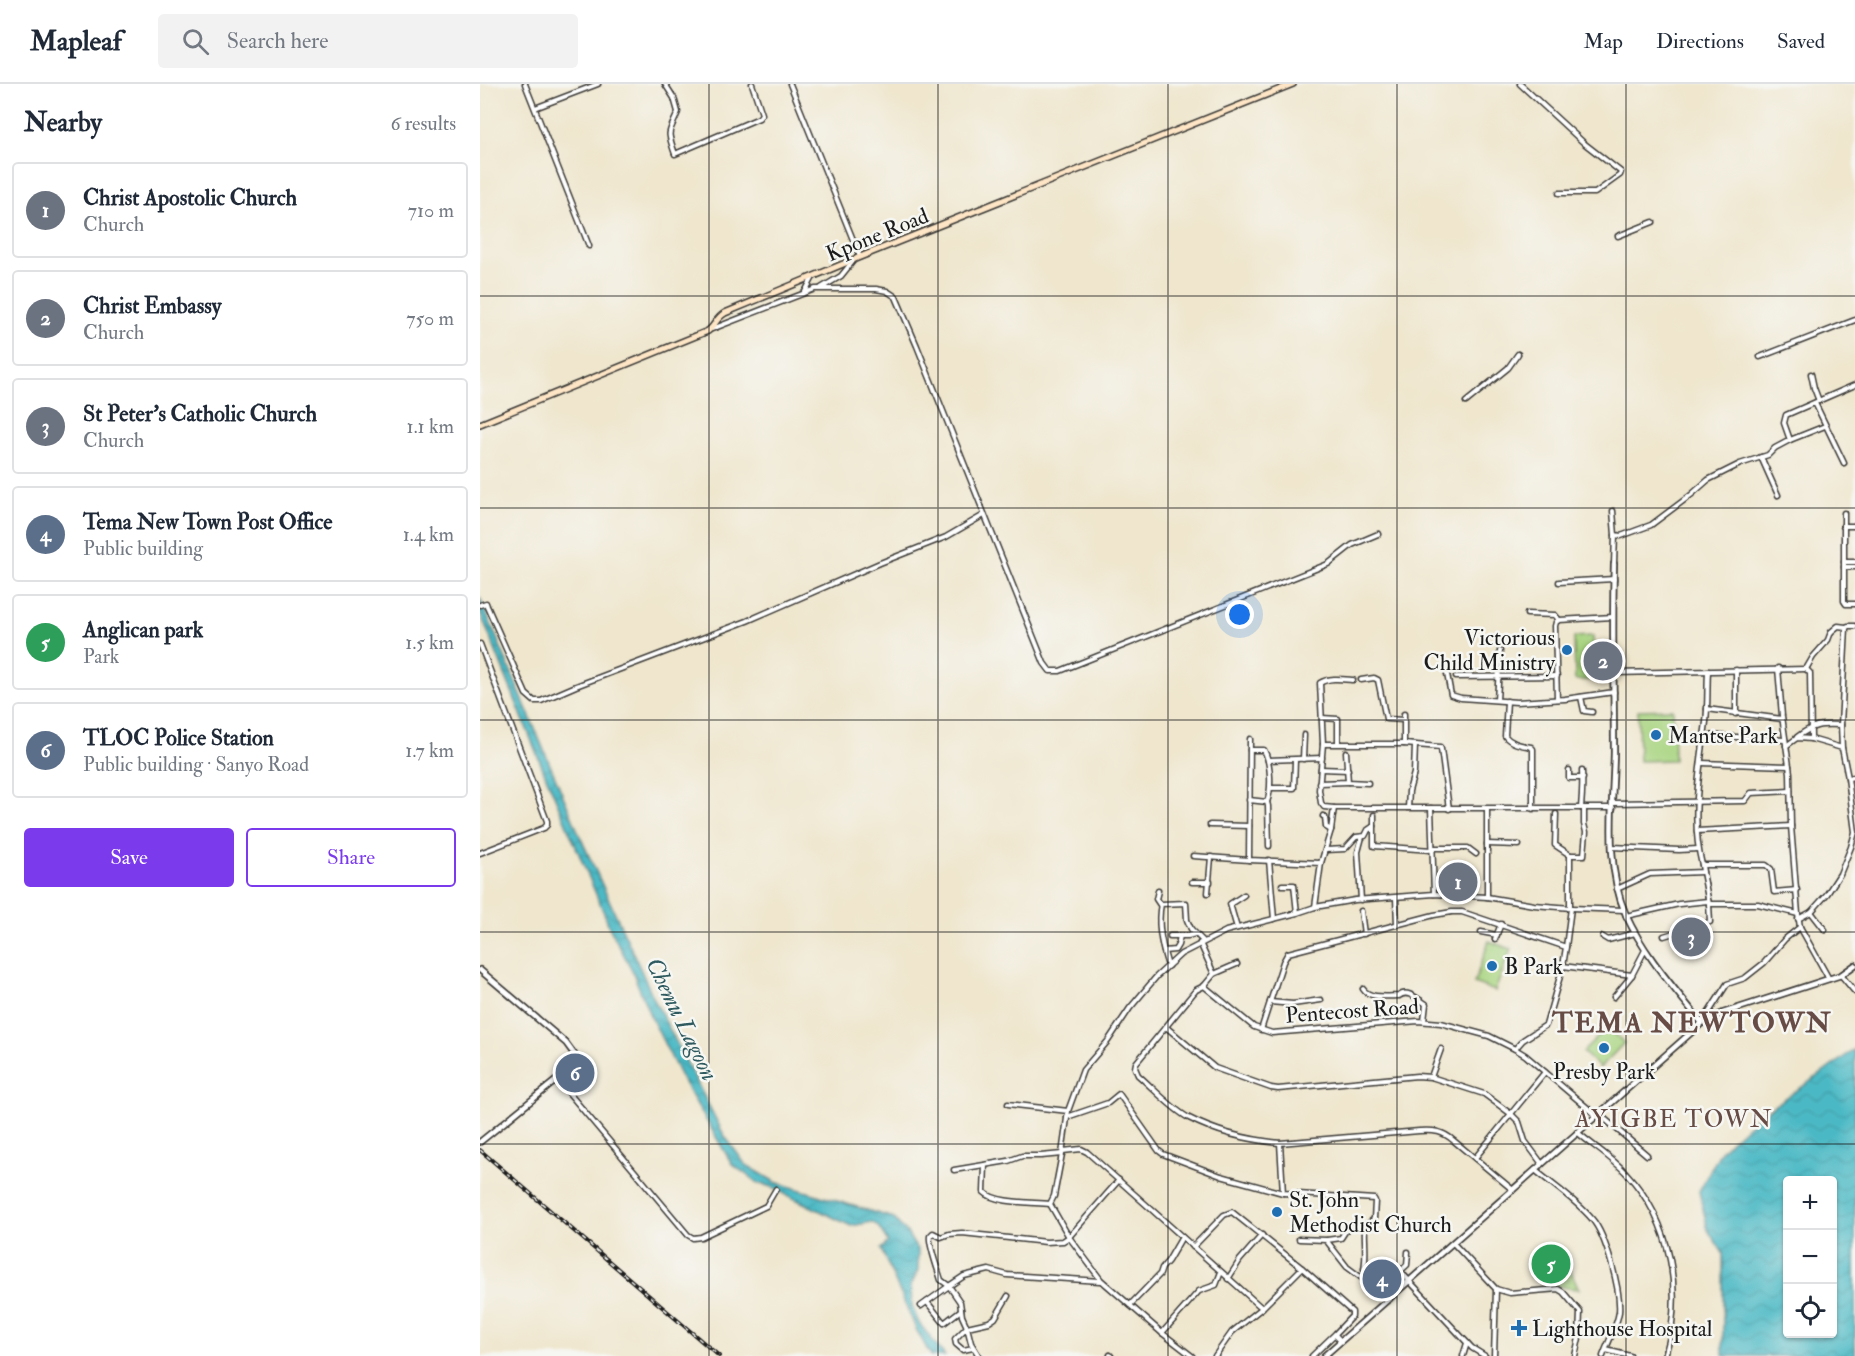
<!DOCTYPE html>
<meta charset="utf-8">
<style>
:root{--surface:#fff;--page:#f2f2f3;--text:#1f2937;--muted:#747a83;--line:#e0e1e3;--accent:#7c3aed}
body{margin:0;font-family:"IM FELL Double Pica",serif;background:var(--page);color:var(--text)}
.controls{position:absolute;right:18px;bottom:18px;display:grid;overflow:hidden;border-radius:6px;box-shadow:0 2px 4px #0004}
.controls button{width:54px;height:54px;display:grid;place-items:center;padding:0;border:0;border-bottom:2px solid var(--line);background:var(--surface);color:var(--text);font:30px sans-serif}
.you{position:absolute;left:760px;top:531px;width:21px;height:21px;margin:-15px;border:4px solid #fff;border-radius:50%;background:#1a73e8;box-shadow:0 0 0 9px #1a73e833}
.badge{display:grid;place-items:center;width:39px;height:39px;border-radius:50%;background:var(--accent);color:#fff;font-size:20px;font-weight:700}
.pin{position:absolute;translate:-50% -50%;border:3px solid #fff;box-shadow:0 2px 6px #0006}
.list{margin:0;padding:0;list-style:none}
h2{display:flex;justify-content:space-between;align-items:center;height:78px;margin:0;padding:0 24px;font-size:26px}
h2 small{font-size:20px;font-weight:400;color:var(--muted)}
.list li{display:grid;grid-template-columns:39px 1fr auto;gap:18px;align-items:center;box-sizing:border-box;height:96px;margin:0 12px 12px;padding:0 12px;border:2px solid var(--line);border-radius:6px}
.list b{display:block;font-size:22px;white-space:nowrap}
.list p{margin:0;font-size:20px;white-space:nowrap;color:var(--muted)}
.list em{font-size:20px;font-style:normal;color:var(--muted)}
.actions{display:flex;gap:12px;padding:18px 24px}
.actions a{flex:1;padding:14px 0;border:2px solid var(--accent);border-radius:6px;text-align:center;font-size:21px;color:var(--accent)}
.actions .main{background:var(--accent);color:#fff}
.icon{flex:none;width:33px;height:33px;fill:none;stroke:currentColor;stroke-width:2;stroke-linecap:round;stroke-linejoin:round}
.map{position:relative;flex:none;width:1375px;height:1272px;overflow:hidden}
header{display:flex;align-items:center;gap:36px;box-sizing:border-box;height:84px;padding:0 30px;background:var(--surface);border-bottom:2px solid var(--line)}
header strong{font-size:28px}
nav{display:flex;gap:33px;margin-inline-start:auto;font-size:21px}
.search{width:420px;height:54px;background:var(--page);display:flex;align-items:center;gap:15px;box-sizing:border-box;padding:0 21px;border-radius:6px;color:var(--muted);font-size:22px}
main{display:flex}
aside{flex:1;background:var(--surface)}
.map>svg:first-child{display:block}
.park{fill:url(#park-dots);stroke:#62784e;stroke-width:1.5}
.garden{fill:#a8d480;stroke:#62784e;stroke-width:1.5}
.water{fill:url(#water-waves);stroke:#346a70;stroke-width:1.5;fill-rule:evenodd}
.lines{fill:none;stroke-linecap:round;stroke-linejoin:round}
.minor-casing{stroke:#3c3a37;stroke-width:7}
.tertiary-casing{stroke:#3c3a37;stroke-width:8}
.secondary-casing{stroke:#3c3a37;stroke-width:8}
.minor{stroke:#fff;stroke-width:4}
.tertiary{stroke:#fff;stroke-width:4.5}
.secondary{stroke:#fde5c5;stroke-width:5}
.rail-casing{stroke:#1c1c1c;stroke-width:4}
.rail{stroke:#f6f6f2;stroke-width:1.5;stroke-dasharray:4.5;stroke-linecap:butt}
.grid{fill:none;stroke:#1c1c1c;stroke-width:1.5;stroke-opacity:0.55}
.poi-dot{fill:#1f6fb2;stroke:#f6f6f2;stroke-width:2}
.labels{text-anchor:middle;stroke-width:5;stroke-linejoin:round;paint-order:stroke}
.street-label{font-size:22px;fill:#1c1c1c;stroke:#f6f6f2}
.poi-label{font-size:22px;fill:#1c1c1c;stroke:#f6f6f2;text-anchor:start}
.water-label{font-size:24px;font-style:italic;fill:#2f5b60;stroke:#f6f6f2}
.neighbourhood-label{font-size:24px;letter-spacing:1.5px;fill:#674c46;stroke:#f6f6f2}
.district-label{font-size:28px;font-weight:bold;letter-spacing:1.5px;fill:#674c46;stroke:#f6f6f2}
</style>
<header>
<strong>Mapleaf</strong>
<div class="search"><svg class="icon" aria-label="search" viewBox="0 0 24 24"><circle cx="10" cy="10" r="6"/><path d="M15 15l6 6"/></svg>Search here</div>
<nav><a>Map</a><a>Directions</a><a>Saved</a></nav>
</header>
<main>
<aside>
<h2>Nearby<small>6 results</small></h2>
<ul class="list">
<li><span class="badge" style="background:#6b7280">1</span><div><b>Christ Apostolic Church</b><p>Church</p></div><em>710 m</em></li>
<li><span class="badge" style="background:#6b7280">2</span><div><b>Christ Embassy</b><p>Church</p></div><em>750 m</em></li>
<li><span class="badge" style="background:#6b7280">3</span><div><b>St Peter's Catholic Church</b><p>Church</p></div><em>1.1 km</em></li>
<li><span class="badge" style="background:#5c6f8a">4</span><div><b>Tema New Town Post Office</b><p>Public building</p></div><em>1.4 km</em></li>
<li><span class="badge" style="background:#2e9e5b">5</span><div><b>Anglican park</b><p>Park</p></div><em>1.5 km</em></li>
<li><span class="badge" style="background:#5c6f8a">6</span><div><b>TLOC Police Station</b><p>Public building · Sanyo Road</p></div><em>1.7 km</em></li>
</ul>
<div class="actions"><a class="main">Save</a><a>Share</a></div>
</aside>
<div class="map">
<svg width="1375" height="1272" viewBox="0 0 1375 1272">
<defs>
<pattern id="park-dots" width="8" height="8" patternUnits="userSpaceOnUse" patternTransform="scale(1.5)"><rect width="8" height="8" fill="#a8d480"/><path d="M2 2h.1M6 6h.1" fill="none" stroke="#90b56e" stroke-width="1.8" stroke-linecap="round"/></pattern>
<pattern id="water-waves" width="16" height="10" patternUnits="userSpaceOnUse" patternTransform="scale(1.5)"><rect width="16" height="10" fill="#4bb9c5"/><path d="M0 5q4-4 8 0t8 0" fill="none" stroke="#419ea9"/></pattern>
</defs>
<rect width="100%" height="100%" fill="#f6f6f2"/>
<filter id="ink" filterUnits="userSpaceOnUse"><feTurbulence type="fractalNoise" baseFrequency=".0167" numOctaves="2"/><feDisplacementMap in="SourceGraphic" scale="12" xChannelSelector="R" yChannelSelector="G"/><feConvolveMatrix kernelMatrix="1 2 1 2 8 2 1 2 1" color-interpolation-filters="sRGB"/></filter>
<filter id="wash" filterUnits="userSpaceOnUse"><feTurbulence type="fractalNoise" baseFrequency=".008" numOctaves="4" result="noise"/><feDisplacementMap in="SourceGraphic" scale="24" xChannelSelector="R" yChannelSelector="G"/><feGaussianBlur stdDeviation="1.35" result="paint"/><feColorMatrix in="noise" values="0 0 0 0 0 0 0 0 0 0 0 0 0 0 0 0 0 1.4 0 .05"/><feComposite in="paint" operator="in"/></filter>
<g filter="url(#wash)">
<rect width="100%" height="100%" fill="#efe6cd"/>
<path class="park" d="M1082 1168 1099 1205C1085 1203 1059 1204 1054 1187 1053 1183 1053 1176 1053 1172Z"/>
<g class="garden">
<polygon points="1113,552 1114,596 1095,596 1094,553"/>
<polygon points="1193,625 1194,676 1159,677 1158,626"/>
<polygon points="1009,857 1031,865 1015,907 994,899"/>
<polygon points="1128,943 1144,959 1120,984 1103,968"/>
</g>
<g class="water">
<polygon points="0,514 100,752 175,917 244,1051 265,1080 295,1098 413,1134 427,1149 438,1167 438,1186 431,1202 432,1222 439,1239 465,1272 451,1272 436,1245 401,1165 408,1158 398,1142 392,1138 371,1142 305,1110 295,1104 278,1099 252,1080 203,997 169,929 152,886 128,841 127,836 65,690 0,528"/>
<path d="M1375 965V1272H1243V1169L1228 1146 1219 1107 1242 1065 1276 1034 1341 990ZM1352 1096V1250H1308V1096Z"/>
</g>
</g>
<g filter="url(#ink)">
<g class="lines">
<defs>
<g id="minor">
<polyline points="45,0 109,162"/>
<path d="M185 0 194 14 198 28C189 51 186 44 195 70L279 34 282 30 272 0"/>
<polyline points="310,0 380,173"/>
<polyline points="1040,0 1105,60 1141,88 1140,91 1115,109 1079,109"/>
<polyline points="55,24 118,0"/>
<polyline points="1138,152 1173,138"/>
<polyline points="341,204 361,192 373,177"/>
<polyline points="325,208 333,193"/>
<polyline points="232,245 335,205 396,205 407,207 416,213 437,262 564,579 570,587 580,587 848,480 872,461 898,450"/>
<polyline points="1280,273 1375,236"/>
<polyline points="1331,290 1334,304 1339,317"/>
<polyline points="986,318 1028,284 1038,270"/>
<polyline points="1335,319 1364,379"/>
<polyline points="1310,356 1304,339 1306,331 1375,301"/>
<polyline points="1281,373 1298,411"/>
<polyline points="1133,427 1135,451 1134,480"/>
<polyline points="1364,429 1364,517 1366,520 1375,520"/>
<polyline points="1363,442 1375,442"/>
<polyline points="1135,451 1141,452 1171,441 1211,411 1228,396 1260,380 1288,371 1295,364 1310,356 1345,342"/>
<polyline points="1364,478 1375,478"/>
<polyline points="1364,483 1375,483"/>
<polyline points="1079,498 1134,495"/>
<polyline points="0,521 6,519 7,522 46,610 54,617 61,617 96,602 267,537 400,479 466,453 504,431"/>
<polyline points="1047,530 1075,531 1079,536"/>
<polyline points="1079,536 1133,533"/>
<polyline points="0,560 67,737 67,741 64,744 0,769"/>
<polyline points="1298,584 1302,632 1310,689 1311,742 1318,830"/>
<polyline points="1326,585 1330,589 1331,655"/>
<polyline points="1326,585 1333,573 1348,556 1351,548 1358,542 1366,543"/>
<polyline points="1134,589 1326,585"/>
<polyline points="967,590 971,611 981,614 1037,618 1085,615 1134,608"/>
<polyline points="976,593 1077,592"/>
<path d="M873 596C862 595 849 593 840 599L843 660 839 706 841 719 844 723 854 724H951"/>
<polyline points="881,596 894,594 898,596 906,635 924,636"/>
<polyline points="1101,613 1104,627 1112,628"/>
<polyline points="1077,615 1075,542 1076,538 1079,536"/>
<polyline points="1017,616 1020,567"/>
<path d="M1027 617 1025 652C1031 660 1042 661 1051 663L1053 665V725"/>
<polyline points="1227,625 1302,635"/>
<polyline points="1256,630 1256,586"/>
<polyline points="842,634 858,635 858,659"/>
<polyline points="1224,651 1305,656"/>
<path d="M1317 653C1335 640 1339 640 1361 641"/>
<polyline points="770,655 769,776 841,779 835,823"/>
<polyline points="843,660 924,660 960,663 961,665 969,725"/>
<polyline points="924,660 924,630"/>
<polyline points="1306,662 1317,654 1331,655 1362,664 1368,694 1375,748 1371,763 1360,790 1347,810 1331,828 1318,835"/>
<polyline points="1362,664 1361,641 1366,544 1368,542 1375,542"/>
<path d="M770 666H784C791 679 792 705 787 718"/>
<polyline points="823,675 824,651"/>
<polyline points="788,676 842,674"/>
<polyline points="1221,679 1309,682"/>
<polyline points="841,685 868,686"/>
<polyline points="1089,686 1089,694 1103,694"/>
<polyline points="1368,694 1375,693"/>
<polyline points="868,698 888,699"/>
<polyline points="839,699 868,698 866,668"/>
<polyline points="791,704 814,704 815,676"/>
<polyline points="769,716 787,718 788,722 789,762"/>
<polyline points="1133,719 1265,717 1271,709 1310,707"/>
<polyline points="928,724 929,707 934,689 935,661"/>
<path d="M1101 724C1102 711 1103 700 1102 687"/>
<polyline points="1007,725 1007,813"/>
<polyline points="1076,730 1075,761 1090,771"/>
<polyline points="894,731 894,762 952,766"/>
<polyline points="843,732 845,733 846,743 851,746"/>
<polyline points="730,741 769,742"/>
<polyline points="1217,747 1311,742"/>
<polyline points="1007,760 1039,761"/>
<polyline points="1132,763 1199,766 1218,765"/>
<polyline points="953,764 988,764 996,770"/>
<polyline points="846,766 865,765 876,753 885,752 888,746 894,742"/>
<polyline points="713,772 769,776"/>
<polyline points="789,776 794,835"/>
<polyline points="841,779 851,746 854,724"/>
<path d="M1222 781C1210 735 1220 685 1226 638 1228 622 1227 604 1228 587"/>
<polyline points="712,798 730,798"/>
<polyline points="802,801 814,801 817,829"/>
<polyline points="1137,805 1170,790 1223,788 1222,781 1286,781 1291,785 1294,808 1317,806"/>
<polyline points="678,807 676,815 680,821"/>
<polyline points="728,809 731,773"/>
<polyline points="954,810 951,724 1133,724"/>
<polyline points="916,814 917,841"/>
<polyline points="881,816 878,768 882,753"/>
<polyline points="1229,820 1278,820 1318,830 1320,843 1349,895"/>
<polyline points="1090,824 1090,771 1104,771 1106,748 1104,740 1104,724"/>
<polyline points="1091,824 1144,826"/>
<polyline points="881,827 884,850"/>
<polyline points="1331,828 1345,846"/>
<polyline points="1146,832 1199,820 1228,817"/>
<polyline points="757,844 750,820 764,811"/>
<polyline points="1001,848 1017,851"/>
<polyline points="690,852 708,852 715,850"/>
<polyline points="1184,852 1230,838 1229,820 1223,788"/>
<polyline points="1123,853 1128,856 1155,849"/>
<polyline points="1015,855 1021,840"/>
<polyline points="720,859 734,890"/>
<polyline points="684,867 695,866 698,861 700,852"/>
<path d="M757 880 734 890 724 902 716 906 656 979 655 984 658 991C672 1003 693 1026 709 1034 736 1048 770 1056 800 1059L939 1047C954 1046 963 1047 974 1057L1033 1106"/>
<path d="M688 882C682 864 677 839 681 820L706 819 707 836 711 845 723 857"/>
<polyline points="1083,882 1152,891"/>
<polyline points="1361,891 1375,908"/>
<polyline points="724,902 774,943 792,949 938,937 961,939 994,948 1009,952 1035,965 1045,971 1117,1032"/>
<path d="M883 905C889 915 908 912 919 912 927 905 938 915 946 920L944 937"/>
<polyline points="1134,913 1152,891 1165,866"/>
<polyline points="790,918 813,920 841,916"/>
<polyline points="1222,939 1247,900 1265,894 1284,879 1305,855 1320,843"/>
<polyline points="686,943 735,984 791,1004 798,1005 937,992 951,993 1004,1010 1031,1030 1039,1038 1045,1057 1062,1080"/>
<polyline points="781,946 803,878 808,869 954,831 972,828 982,828 1086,863 1083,882 1066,941 1043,956 1035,965"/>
<polyline points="951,993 961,965"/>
<polyline points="78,996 208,1151 213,1154 221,1153 286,1122 296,1105"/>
<polyline points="528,1020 588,1027"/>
<polyline points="1119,1030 1167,1071"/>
<polyline points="587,1033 628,1019 639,1010 679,1067 683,1070 741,1092 803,1109"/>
<path d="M1097 1048C1113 1062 1133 1074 1147 1090 1192 1139 1204 1209 1185 1272"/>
<path d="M800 1059 803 1109 894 1115 895 1117 894 1135 885 1142C884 1156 887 1170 884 1185L889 1193 886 1196"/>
<polyline points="583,1067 601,1065 607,1068 782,1224 752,1248 735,1272"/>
<polyline points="995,1074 1065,988"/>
<path d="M505 1081 504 1108C516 1120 553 1118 570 1120"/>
<polyline points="474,1086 528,1077 542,1072 561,1072 582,1070"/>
<path d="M1055 1086C1074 1102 1096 1116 1112 1135 1126 1151 1141 1207 1139 1228 1137 1242 1128 1258 1123 1272"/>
<polyline points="819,1155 846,1156 867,1183 910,1215"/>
<polyline points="847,1156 861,1154 868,1143 885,1142"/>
<polyline points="973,1159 1016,1205 1014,1272"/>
<polyline points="713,1163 744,1131 752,1128 822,1184"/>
<polyline points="920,1187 992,1264 1005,1272"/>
<polyline points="748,1195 760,1176 782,1151"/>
<polyline points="1016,1205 1030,1209 1078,1205 1083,1208 1100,1228 1099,1254 1095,1272"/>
<polyline points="900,1206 927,1181 928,1168"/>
<polyline points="447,1218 464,1239 481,1226"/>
<polyline points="650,1221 680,1190 682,1184 688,1177 702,1153"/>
<path d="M441 1222 469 1202 461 1196C458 1186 448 1159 450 1152L453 1149 461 1153 469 1150 482 1149 566 1158 583 1157 589 1153 639 1096"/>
<polyline points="782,1224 822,1184 872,1228 872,1232 856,1249 855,1251 861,1257"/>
<polyline points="682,1249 719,1207 736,1201 741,1188"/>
<polyline points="493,1264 483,1266 476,1260 475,1255 487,1243 509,1238 515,1234 528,1212"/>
<polyline points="1126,1266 1150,1272"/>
<polyline points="630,1271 631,1272"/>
<polyline points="499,1272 491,1259 487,1243 482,1232 480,1218 469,1202 484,1192 509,1186 527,1191 620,1197"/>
<polyline points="712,1272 682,1249 621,1196 589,1153 570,1120 574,1112 582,1070 588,1027 603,986 628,957 650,924 677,892 701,870 746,847 817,829 835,823 875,816 954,810 1007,813 1054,821 1091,824 1086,863"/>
<polyline points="832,1272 855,1250"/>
<polyline points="983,1272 987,1259"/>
</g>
<g id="tertiary">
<path d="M1134 480C1132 543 1134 605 1134 668 1133 721 1124 780 1146 831 1164 871 1195 905 1222 939"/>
<polyline points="0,886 86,959 94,970 92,981 84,990 0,1058"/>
<polyline points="844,1272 1222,939 1243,929 1361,891 1375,881"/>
</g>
<path id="secondary" d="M0 340 228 247C235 242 236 234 245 229L380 173 813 0"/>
</defs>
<use href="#minor" class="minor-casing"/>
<use href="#tertiary" class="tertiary-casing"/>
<use href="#secondary" class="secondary-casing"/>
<use href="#minor" class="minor"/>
<use href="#tertiary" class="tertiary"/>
<use href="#secondary" class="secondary"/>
<defs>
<polyline id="rail" points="0,1066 239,1272"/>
</defs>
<use href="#rail" class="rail-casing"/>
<use href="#rail" class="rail"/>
</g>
</g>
<path class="grid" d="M229 0V1272M458 0V1272M688 0V1272M917 0V1272M1146 0V1272M0 212H1375M0 424H1375M0 636H1375M0 848H1375M0 1060H1375"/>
<g class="poi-dot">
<circle cx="1087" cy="566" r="6"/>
<circle cx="1176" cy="651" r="6"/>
<circle cx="1012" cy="882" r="6"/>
<circle cx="1124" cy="964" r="6"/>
<circle cx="797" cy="1128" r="6"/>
<path d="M1036 1235h6v6h6v6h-6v6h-6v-6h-6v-6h6z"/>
</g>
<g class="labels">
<g class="street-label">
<text transform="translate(397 150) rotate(-22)" y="8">Kpone Road</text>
<text transform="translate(872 926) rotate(-4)" y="8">Pentecost Road</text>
</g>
<g class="poi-label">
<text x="1075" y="561" text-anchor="end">Victorious<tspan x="1075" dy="25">Child Ministry</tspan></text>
<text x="1188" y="659">Mantse Park</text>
<text x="1024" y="890">B Park</text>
<text x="1124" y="995" text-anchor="middle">Presby Park</text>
<text x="809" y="1123">St. John<tspan x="809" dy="25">Methodist Church</tspan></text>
<text x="1052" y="1252">Lighthouse Hospital</text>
</g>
<g class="water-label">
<text transform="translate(202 935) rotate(64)" y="8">Chemu Lagoon</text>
</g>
<g class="neighbourhood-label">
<text x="1194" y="1043">AYIGBE TOWN</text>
</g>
<g class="district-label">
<text x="1212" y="948">TEMA NEWTOWN</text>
</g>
</g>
</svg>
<div class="controls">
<button>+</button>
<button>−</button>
<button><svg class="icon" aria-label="locate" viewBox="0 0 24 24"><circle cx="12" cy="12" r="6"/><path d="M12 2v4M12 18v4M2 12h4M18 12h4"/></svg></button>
</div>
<div class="you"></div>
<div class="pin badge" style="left:978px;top:798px;background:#6b7280">1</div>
<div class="pin badge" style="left:1123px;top:577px;background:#6b7280">2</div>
<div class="pin badge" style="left:1211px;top:853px;background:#6b7280">3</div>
<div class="pin badge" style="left:902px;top:1195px;background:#5c6f8a">4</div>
<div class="pin badge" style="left:1071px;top:1180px;background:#2e9e5b">5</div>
<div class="pin badge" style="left:95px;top:989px;background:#5c6f8a">6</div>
</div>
</main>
